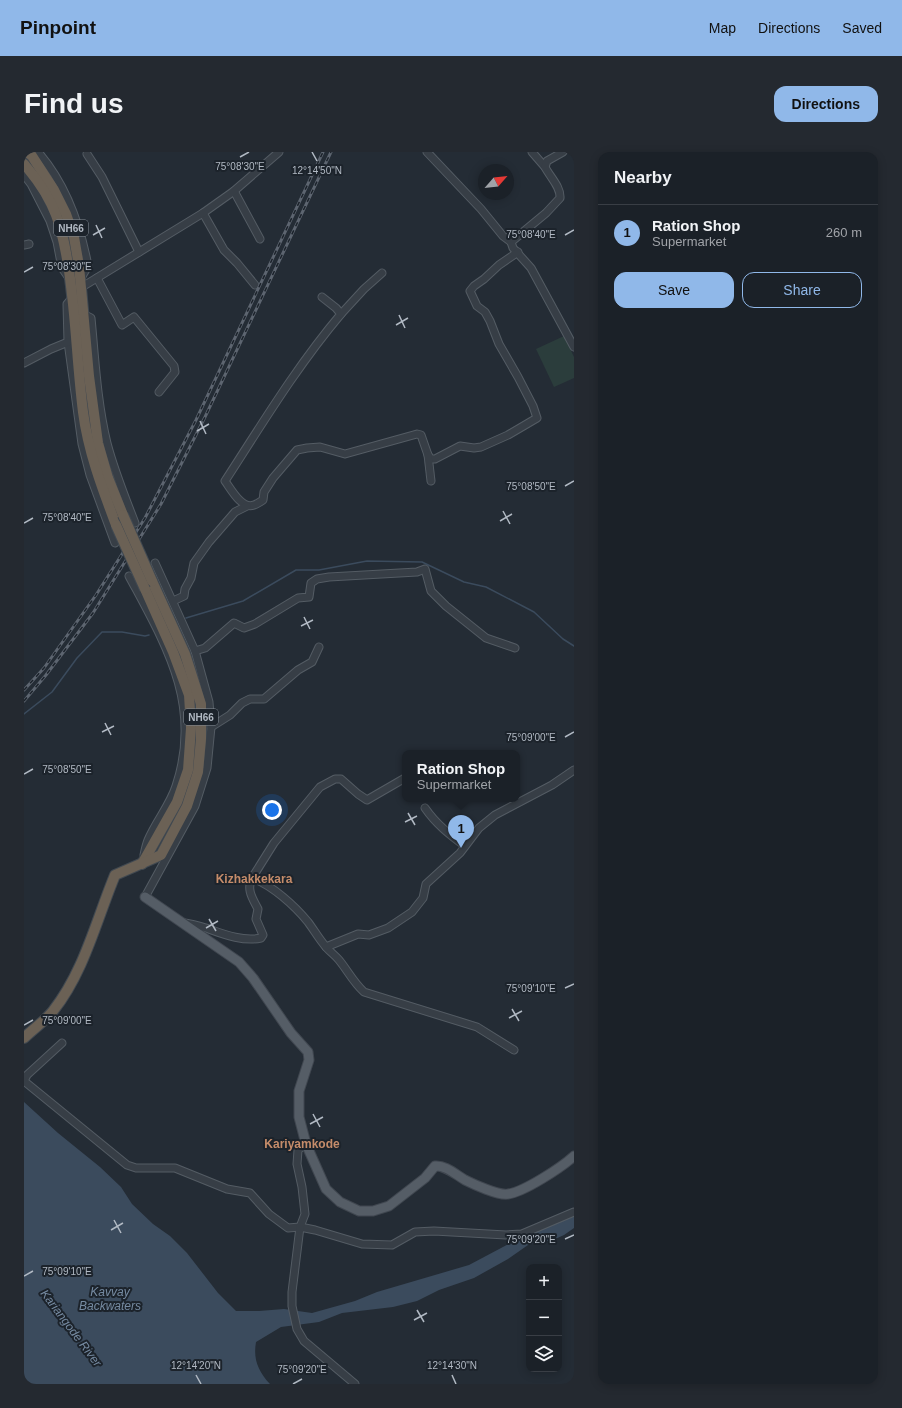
<!DOCTYPE html>
<meta charset="utf-8">
<style>
:root{--surface:#1b2128;--page:#242930;--text:#f1f3f6;--muted:#a0a3a8;--line:#393e45;--accent:#90b8e9}
body{margin:0;font-family:Helvetica,sans-serif;background:var(--page);color:var(--text)}
.controls{position:absolute;right:12px;bottom:12px;display:grid;overflow:hidden;border-radius:8px;box-shadow:0 2px 10px #0003}
.controls button{width:36px;height:36px;display:grid;place-items:center;padding:0;border:0;border-bottom:1px solid var(--line);background:var(--surface);color:var(--text);font:20px sans-serif}
.compass{position:absolute;left:454px;top:12px;width:36px;height:36px;border-radius:50%;background:var(--surface);box-shadow:0 2px 10px #0003;rotate:62deg}
.you{position:absolute;left:248px;top:658px;width:14px;height:14px;margin:-10px;border:3px solid #fff;border-radius:50%;background:#1a73e8;box-shadow:0 0 0 6px #1a73e833}
.badge{display:grid;place-items:center;width:26px;height:26px;border-radius:50%;background:var(--accent);color:#111;font-size:13px;font-weight:700}
.pin{position:absolute;translate:-50% -33px;filter:drop-shadow(0 1px 2px #0008)}
.pin::after{content:'';position:absolute;top:21px;width:14px;height:12px;background:inherit;clip-path:polygon(0 0,100% 0,50% 100%)}
.popup{position:absolute;left:378px;top:598px;width:118px;height:52px;box-sizing:border-box;display:grid;place-content:center;border-radius:8px;background:var(--surface);filter:drop-shadow(0 1px 3px #0005);font-size:13px;white-space:nowrap;color:var(--muted)}
.popup b{font-size:15px;color:var(--text)}
.popup::after{content:'';position:absolute;left:50%;top:100%;margin-left:-8px;border:8px solid transparent;border-top-color:var(--surface)}
.list{margin:0;padding:0;list-style:none}
h2{display:flex;justify-content:space-between;align-items:center;height:52px;margin:0;padding:0 16px;font-size:17px}
h2 small{font-size:13px;font-weight:400;color:var(--muted)}
.list li{display:grid;grid-template-columns:26px 1fr auto;gap:12px;align-items:center;box-sizing:border-box;height:56px;padding:0 16px;border-top:1px solid var(--line)}
.list b{display:block;font-size:15px;white-space:nowrap}
.list p{margin:0;font-size:13px;white-space:nowrap;color:var(--muted)}
.list em{font-size:13px;font-style:normal;color:var(--muted)}
.actions{display:flex;gap:8px;padding:12px 16px}
.actions a{flex:1;padding:9px 0;border:1px solid var(--accent);border-radius:12px;text-align:center;font-size:14px;color:var(--accent)}
.actions .main{background:var(--accent);color:#111}
.icon{flex:none;width:22px;height:22px;fill:none;stroke:currentColor;stroke-width:2;stroke-linecap:round;stroke-linejoin:round}
.map{position:relative;flex:none;width:550px;height:1232px;overflow:hidden;border-radius:12px}
header{display:flex;align-items:center;gap:24px;box-sizing:border-box;height:56px;padding:0 20px;background:var(--accent);color:#111}
header strong{font-size:19px}
nav{display:flex;gap:22px;margin-inline-start:auto;font-size:14px}
.intro{display:flex;align-items:center;justify-content:space-between;box-sizing:border-box;height:96px;padding:0 24px}
h1{margin:0;font-size:28px}
.button{padding:10px 18px;border-radius:12px;background:var(--accent);color:#111;font-size:14px;font-weight:700}
main{display:flex;gap:24px;padding:0 24px}
aside{flex:1;background:var(--surface);border-radius:12px;box-shadow:0 2px 10px #0003}
.map>svg:first-child{display:block}
.green{fill:#2b3d3c}
.water{fill:#3b4b5d}
.lines{fill:none;stroke-linecap:round;stroke-linejoin:round}
.stream{stroke:#3b4b5d;stroke-width:1.5}
.minor-casing{stroke:#545c64;stroke-width:9}
.major-casing{stroke:#404750;stroke-width:11}
.highway-casing{stroke:#414951;stroke-width:12}
.minor{stroke:#373e46;stroke-width:7}
.major{stroke:#555d66;stroke-width:9}
.highway{stroke:#6b6155;stroke-width:10}
.rail-casing{stroke:#5d6570;stroke-width:3}
.rail{stroke:#1c232b;stroke-width:1.5;stroke-dasharray:4.5;stroke-linecap:butt}
.highway-bridge-casing{stroke:#414951;stroke-width:12;stroke-linecap:butt}
.highway-bridge{stroke:#6b6155;stroke-width:10}
.ticks{fill:none;stroke:#b1b9c3;stroke-width:1.5}
.labels{text-anchor:middle;stroke-width:4;stroke-linejoin:round;paint-order:stroke}
.shield{fill:#1c232b;stroke:#848c95;stroke-width:1}
.shield-label{font-size:10px;font-weight:bold;fill:#b1b9c3}
.neighbourhood-label{font-size:12px;font-weight:bold;fill:#c58c6a;stroke:#1c232b}
.water-label{font-size:12px;font-style:italic;fill:#768ba2;stroke:#1c232b}
.ticks-label{font-size:10px;text-anchor:middle;fill:#b1b9c3;stroke:#1c232b;stroke-width:4;stroke-linejoin:round;paint-order:stroke}
</style>
<header>
<strong>Pinpoint</strong>
<nav><a>Map</a><a>Directions</a><a>Saved</a></nav>
</header>
<div class="intro"><h1>Find us</h1><a class="button">Directions</a></div>
<main>
<div class="map">
<svg width="550" height="1232" viewBox="0 0 550 1232">
<rect width="100%" height="100%" fill="#242c35"/>
<polygon class="green" points="540,184 550,205 550,226 530,235 512,197"/>
<path class="water" d="M0 950 34 981 76 1015 97 1035 108 1052 129 1072 146 1084 163 1101 194 1141 212 1159H235L260 1157 288 1161 331 1149 353 1140 445 1113 550 1057V1076L540 1083 529 1088 516 1090 504 1093 484 1107 450 1126 415 1138 393 1149 369 1155 318 1161 295 1170 257 1175 232 1190C229 1207 234 1219 246 1232H0Z"/>
<g class="lines">
<g class="stream">
<polyline points="162,466 219,449 272,418 295,418 343,409 398,410 440,430 462,435 510,460 539,487 550,494"/>
<polyline points="0,562 28,540 53,506 78,480 98,480 121,484 125,483"/>
</g>
<defs>
<g id="minor">
<path d="M14 0C42 32 56 72 64 114L57 126"/>
<polyline points="403,0 457,57 479,84 487,90"/>
<polyline points="508,0 521,15"/>
<path d="M539 0 523 9 521 15C526 25 537 35 536 46L522 61 487 90 489 96 507 116 550 195"/>
<polyline points="63,2 78,25 115,100"/>
<polyline points="0,23 7,32 26,69 33,90 38,116 45,126"/>
<polyline points="210,39 236,87"/>
<polyline points="179,61 200,98 213,111 231,133"/>
<polyline points="0,93 5,92"/>
<polyline points="73,126 98,173 110,165 150,214 151,220 135,240"/>
<polyline points="58,135 179,61 210,39 255,0"/>
<polyline points="49,145 43,152 44,190 58,292 66,323 91,391"/>
<path d="M298 145 312 156 317 162C273 214 238 272 201 329 207 337 218 358 230 353 233 352 236 350 239 348L240 340 249 326 273 298 283 296 296 295 321 302 393 282 397 283 404 303 407 307H411L436 294 450 296 457 295 484 283 513 266 509 254 494 225 475 192 466 169 461 160 453 154 446 139 450 134 460 127 475 113 494 100"/>
<polyline points="317,162 340,137 358,121"/>
<path d="M61 163 67 166C71 207 73 250 83 291 90 318 101 345 111 371"/>
<polyline points="0,211 27,197 44,190"/>
<polyline points="404,303 407,329"/>
<path d="M105 424C142 493 179 553 152 634 146 653 132 669 124 688 122 693 121 698 120 703"/>
<polyline points="149,449 160,444 161,437 167,426 170,411 185,390 211,360 223,354"/>
<polyline points="171,499 181,496 210,471 220,476 231,472 274,446 285,445 287,431 293,427 305,425 393,420 401,417 407,439 422,454 462,486 491,496"/>
<polyline points="187,575 206,563 218,551 226,547 240,547 274,518 288,510 295,495"/>
<path d="M401 656C412 672 426 683 441 694"/>
<polyline points="228,726 250,691 296,635 311,627 317,627 334,642 343,648 381,626"/>
<polyline points="121,745 171,654 183,616 187,575 185,550 171,499 131,411"/>
<path d="M161 771C168 772 175 774 182 776 199 782 219 790 237 786L239 783 232 767 234 757C229 747 222 738 228 726 248 733 271 754 284 770 290 778 295 787 302 795 306 800 311 803 315 808 324 819 329 830 340 840L453 875 490 898"/>
<polyline points="302,795 334,782 345,783 364,776 388,760 399,746 402,732 436,701 455,676 471,663 528,633 550,618"/>
<polyline points="38,891 3,923 0,929 103,1013 112,1016 151,1016 203,1037 226,1041 245,1062 264,1076 276,1075 291,1078 338,1092 368,1093 391,1080 410,1079 482,1083 498,1082 550,1060"/>
<polyline points="282,992 274,998 273,1012 278,1035 281,1062 276,1075 268,1140 268,1154 273,1177 280,1189 331,1232"/>
</g>
<path id="major" d="M121 745 215 810 229 826 267 881 284 900 285 908 275 939V965L282 992 302 1037 316 1050 335 1059H349L365 1054 401 1026 411 1014C421 1013 431 1022 441 1028 449 1032 475 1044 484 1042 500 1040 538 1015 550 1004"/>
<g id="highway">
<polyline points="3,0 8,4 30,38 42,62 50,85 55,114 65,224 74,291 84,326 99,363"/>
<path d="M0 12C13 27 25 44 32 63 39 81 42 100 45 119 52 166 53 213 59 260 64 299 78 336 92 373"/>
<polyline points="118,712 153,650 164,618 167,576 165,543 149,500 121,437"/>
<path d="M0 886C9 877 21 869 29 859 60 820 72 769 91 723L137 703 163 654 174 620 177 587V552L161 502 128 429"/>
</g>
</defs>
<use href="#minor" class="minor-casing"/>
<use href="#major" class="major-casing"/>
<use href="#highway" class="highway-casing"/>
<use href="#minor" class="minor"/>
<use href="#major" class="major"/>
<use href="#highway" class="highway"/>
<defs>
<g id="rail">
<polyline points="0,538 20,516 72,443 121,366 172,268 299,0"/>
<polyline points="0,549 22,523 69,461 137,352 181,265 307,0"/>
</g>
</defs>
<use href="#rail" class="rail-casing"/>
<use href="#rail" class="rail"/>
<defs>
<g id="highway-bridge">
<polyline points="99,363 128,429"/>
<polyline points="92,373 121,437"/>
</g>
</defs>
<use href="#highway-bridge" class="highway-bridge-casing"/>
<use href="#highway-bridge" class="highway-bridge"/>
</g>
<path class="ticks" d="M288 0 293 9M216 5 225 0M72 73 78 86M69 83 81 76M541 83 550 78M0 120 9 115M375 163 381 176M372 173 384 166M176 269 182 282M173 279 185 272M541 334 550 329M479 359 486 372M476 369 488 362M0 371 9 366M280 465 286 477M277 474 289 468M81 571 87 583M78 580 90 574M541 585 550 580M0 622 9 617M384 661 391 673M381 670 393 664M185 767 192 779M182 776 194 769M541 836 550 832M488 857 495 869M485 866 498 859M0 873 9 868M289 962 296 975M286 972 299 965M90 1068 97 1081M87 1078 99 1071M541 1087 550 1083M0 1124 9 1119M393 1158 400 1170M390 1168 403 1161M172 1223 177 1232M428 1223 432 1232M269 1232 278 1227"/>
<g class="labels">
<g class="shield">
<rect x="30" y="68" width="34" height="16" rx="3"/>
<rect x="160" y="557" width="34" height="16" rx="3"/>
</g>
<g class="shield-label">
<text x="47" y="80">NH66</text>
<text x="177" y="569">NH66</text>
</g>
<g class="neighbourhood-label">
<text x="230" y="731">Kizhakkekara</text>
<text x="278" y="996">Kariyamkode</text>
</g>
<g class="water-label">
<text x="86" y="1144">Kavvay<tspan x="86" dy="14">Backwaters</tspan></text>
<text transform="translate(47 1176) rotate(53)" y="4">Kariangode River</text>
</g>
</g>
<g class="ticks-label">
<text x="216" y="18">75°08'30"E</text>
<text x="293" y="22">12°14'50"N</text>
<text x="507" y="86">75°08'40"E</text>
<text x="43" y="118">75°08'30"E</text>
<text x="507" y="338">75°08'50"E</text>
<text x="43" y="369">75°08'40"E</text>
<text x="507" y="589">75°09'00"E</text>
<text x="43" y="621">75°08'50"E</text>
<text x="507" y="840">75°09'10"E</text>
<text x="43" y="872">75°09'00"E</text>
<text x="507" y="1091">75°09'20"E</text>
<text x="43" y="1123">75°09'10"E</text>
<text x="172" y="1217">12°14'20"N</text>
<text x="428" y="1217">12°14'30"N</text>
<text x="278" y="1221">75°09'20"E</text>
</g>
</svg>
<div class="controls">
<button>+</button>
<button>−</button>
<button><svg class="icon" aria-label="layers" viewBox="0 0 24 24"><path d="M12 4l9 5-9 5-9-5zM3 14l9 5 9-5"/></svg></button>
</div>
<svg class="compass" viewBox="-18 -18 36 36"><path d="M0-13l5 13h-10z" fill="#e53935"/><path d="M0 13l5-13h-10z" fill="#a0a3a8"/></svg>
<div class="you"></div>
<div class="pin badge" style="left:437px;top:696px">1</div>
<div class="popup"><b>Ration Shop</b>Supermarket</div>
</div>
<aside>
<h2>Nearby<small></small></h2>
<ul class="list">
<li><span class="badge">1</span><div><b>Ration Shop</b><p>Supermarket</p></div><em>260 m</em></li>
</ul>
<div class="actions"><a class="main">Save</a><a>Share</a></div>
</aside>
</main>
